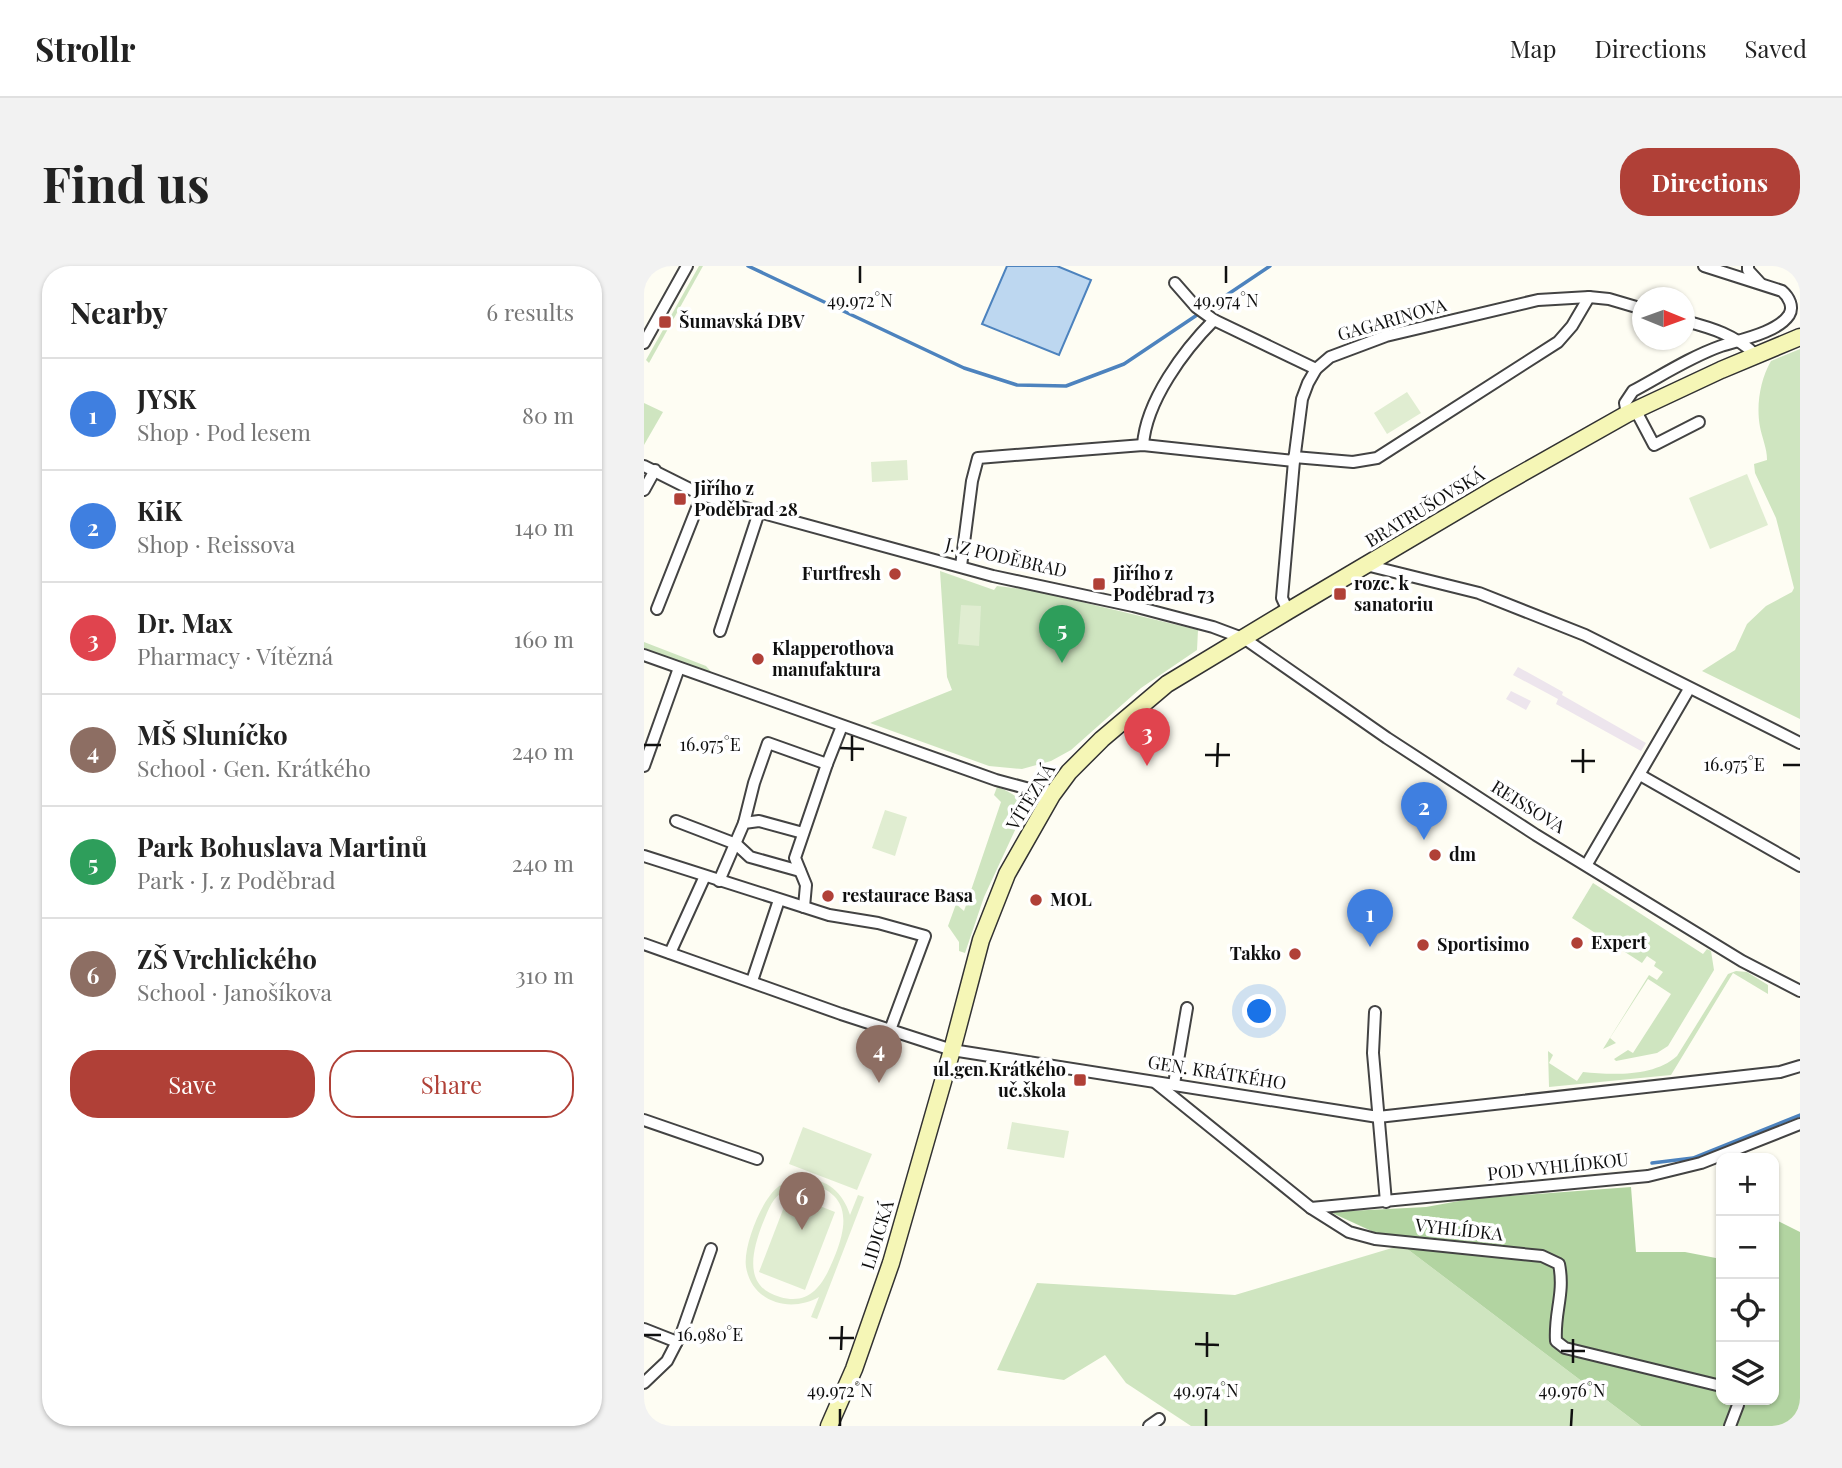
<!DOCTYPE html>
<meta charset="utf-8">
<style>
:root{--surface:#fff;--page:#f2f2f2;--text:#222;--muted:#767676;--line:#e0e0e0;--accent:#b04037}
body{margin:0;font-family:"Playfair Display",serif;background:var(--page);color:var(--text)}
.controls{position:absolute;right:21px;bottom:21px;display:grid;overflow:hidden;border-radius:14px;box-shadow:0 2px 5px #0004}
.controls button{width:63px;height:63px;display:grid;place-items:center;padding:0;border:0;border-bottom:2px solid var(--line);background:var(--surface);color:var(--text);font:35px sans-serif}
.compass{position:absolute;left:988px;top:21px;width:63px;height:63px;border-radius:50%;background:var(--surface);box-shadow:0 2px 5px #0004;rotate:91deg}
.you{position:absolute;left:616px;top:746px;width:24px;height:24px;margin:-18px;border:5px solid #fff;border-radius:50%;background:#1a73e8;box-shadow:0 0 0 10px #1a73e833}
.badge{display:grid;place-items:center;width:46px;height:46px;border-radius:50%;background:var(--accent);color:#fff;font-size:23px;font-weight:700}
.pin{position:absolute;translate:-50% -58px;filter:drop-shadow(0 2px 4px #0008)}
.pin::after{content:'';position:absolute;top:37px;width:24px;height:21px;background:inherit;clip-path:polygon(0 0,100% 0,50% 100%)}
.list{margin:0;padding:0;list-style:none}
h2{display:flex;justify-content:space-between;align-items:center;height:91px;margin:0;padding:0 28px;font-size:30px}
h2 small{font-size:23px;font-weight:400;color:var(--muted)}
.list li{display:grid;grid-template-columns:46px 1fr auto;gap:21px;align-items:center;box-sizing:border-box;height:112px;padding:0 28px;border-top:2px solid var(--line)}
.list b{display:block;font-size:26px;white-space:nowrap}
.list p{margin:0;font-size:23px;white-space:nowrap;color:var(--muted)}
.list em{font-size:23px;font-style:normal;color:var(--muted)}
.actions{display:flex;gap:14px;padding:21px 28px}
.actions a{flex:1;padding:16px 0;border:2px solid var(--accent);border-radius:28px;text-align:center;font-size:24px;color:var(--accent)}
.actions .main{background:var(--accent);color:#fff}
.icon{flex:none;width:38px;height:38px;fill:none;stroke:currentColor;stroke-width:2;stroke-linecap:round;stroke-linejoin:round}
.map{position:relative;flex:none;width:1156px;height:1160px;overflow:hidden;border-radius:28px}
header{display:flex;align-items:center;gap:42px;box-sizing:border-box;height:98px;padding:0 35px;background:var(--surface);border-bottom:2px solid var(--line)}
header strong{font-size:33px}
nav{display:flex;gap:38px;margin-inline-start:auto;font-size:24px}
.intro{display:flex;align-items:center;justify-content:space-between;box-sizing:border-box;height:168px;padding:0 42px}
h1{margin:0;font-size:49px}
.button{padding:18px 32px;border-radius:28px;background:var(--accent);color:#fff;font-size:24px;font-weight:700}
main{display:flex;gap:42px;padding:0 42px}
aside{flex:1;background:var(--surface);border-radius:28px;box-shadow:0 2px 5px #0004}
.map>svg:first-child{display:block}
.industrial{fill:#ede5ed}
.green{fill:#cfe5c0}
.forest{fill:#b2d4a1}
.pitch{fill:#e0edd1;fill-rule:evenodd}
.water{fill:#bdd7f0;stroke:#4d83be;stroke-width:2}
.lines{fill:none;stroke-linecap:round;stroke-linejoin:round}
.stream{stroke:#4d83be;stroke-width:3.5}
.street-casing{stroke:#434343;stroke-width:14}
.secondary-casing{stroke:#323232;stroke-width:19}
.street{stroke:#fff;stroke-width:10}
.secondary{stroke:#f5f6b6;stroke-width:16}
.ticks{fill:none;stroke:#101010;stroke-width:2.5}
.poi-dot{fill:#b04037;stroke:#fff;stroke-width:2.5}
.labels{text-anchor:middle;stroke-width:7;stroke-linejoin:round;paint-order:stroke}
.street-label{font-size:18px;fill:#101010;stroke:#fff}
.poi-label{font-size:18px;font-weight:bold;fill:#101010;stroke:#fff;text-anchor:start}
.ticks-label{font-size:18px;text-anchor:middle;fill:#101010;stroke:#fff;stroke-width:7;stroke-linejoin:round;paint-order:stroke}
</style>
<header>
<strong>Strollr</strong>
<nav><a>Map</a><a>Directions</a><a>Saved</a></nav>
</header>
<div class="intro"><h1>Find us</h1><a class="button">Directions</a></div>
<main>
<aside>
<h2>Nearby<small>6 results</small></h2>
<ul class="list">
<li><span class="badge" style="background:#3f7fe0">1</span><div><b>JYSK</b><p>Shop · Pod lesem</p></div><em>80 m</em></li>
<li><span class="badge" style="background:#3f7fe0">2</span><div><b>KiK</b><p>Shop · Reissova</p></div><em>140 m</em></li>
<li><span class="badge" style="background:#e0444e">3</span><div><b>Dr. Max</b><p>Pharmacy · Vítězná</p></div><em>160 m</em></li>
<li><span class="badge" style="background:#8d6e63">4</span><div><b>MŠ Sluníčko</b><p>School · Gen. Krátkého</p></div><em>240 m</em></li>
<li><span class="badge" style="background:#2e9e5b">5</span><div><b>Park Bohuslava Martinů</b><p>Park · J. z Poděbrad</p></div><em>240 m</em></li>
<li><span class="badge" style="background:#8d6e63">6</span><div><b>ZŠ Vrchlického</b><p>School · Janošíkova</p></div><em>310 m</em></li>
</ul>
<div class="actions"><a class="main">Save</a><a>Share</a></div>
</aside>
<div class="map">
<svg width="1156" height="1160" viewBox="0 0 1156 1160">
<rect width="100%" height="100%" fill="#fefdf3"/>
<g class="industrial">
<polygon points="874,401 919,426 918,429 1002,477 997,485 912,438 914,433 869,409"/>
<polygon points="867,425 887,435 882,444 862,433"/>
</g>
<g class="green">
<polygon points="55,0 59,0 5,97 2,94"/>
<path d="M1156 83V453L1058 405 1091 384 1103 358 1122 340 1148 326 1150 322 1132 252 1111 207 1110 198 1123 194C1123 182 1118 172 1116 161 1112 140 1116 114 1127 95Z"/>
<polygon points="0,137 19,146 0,179"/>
<polygon points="296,305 350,324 353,320 388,324 554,364 553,384 497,422 427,484 407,495 378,503 345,500 226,457 308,424 303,411"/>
<polygon points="0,376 62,400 70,409 0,382"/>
<path d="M353 521C366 526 379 531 379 547L340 631 321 687 315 685V676L304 660 312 638 320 645 357 536 350 529Z"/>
<polygon points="949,617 1059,688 1063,683 1067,685 1070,704 1024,780 1013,787 972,795 970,793 984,784 989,787 1027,728 1004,713 966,772 972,777 959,783 1005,709 1013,714 1019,706 1010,700 1012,696 1003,690 998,697 928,652"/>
<path d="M1092 705 1103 706 1124 719V728L1089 707 1027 809 905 821 904 785 909 789 905 797 933 815 939 806C968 809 1010 811 1033 790L1084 708Z"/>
<polygon points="758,979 997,1160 547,1160 482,1117 461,1089 420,1114 353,1104 393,1017 591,1029"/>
</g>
<polygon class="forest" points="987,921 992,986 1041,986 1077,993 1077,1134 1130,1134 1130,953 1156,966 1156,1160 997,1160 758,979 686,946 782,941 826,933"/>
<g class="pitch">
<polygon points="763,126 777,147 743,168 730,147"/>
<polygon points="263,194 264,214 228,216 227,196"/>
<polygon points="1103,208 1124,259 1066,283 1045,232"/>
<polygon points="317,339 337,340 335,380 314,378"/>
<polygon points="241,544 263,551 251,590 228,582"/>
<polygon points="368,856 425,865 420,892 363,883"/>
<polygon points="159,861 228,888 213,924 145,898"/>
<path d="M159 912C183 913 199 926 206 949L214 929 220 931 173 1053 167 1051 175 1031C147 1047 108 1037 102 1001 99 981 117 934 134 921 141 915 150 913 159 912ZM167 918C205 928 204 956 192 987 182 1012 170 1041 136 1031 99 1021 108 986 118 959 123 948 126 935 137 927 146 920 156 918 167 918Z"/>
<polygon points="145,928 191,946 161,1024 115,1006"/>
</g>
<polygon class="water" points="363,0 413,0 447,14 415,89 338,58"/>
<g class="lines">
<g class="stream">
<polyline points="104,0 320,102 373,119 422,120 480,98 626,0"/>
<polyline points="1008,897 1049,892 1156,849"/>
</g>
<defs>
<g id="street">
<polyline points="1104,0 1104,4 1116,17"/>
<polyline points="531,17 552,41 570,54"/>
<path d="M1041 55C1068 62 1091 69 1112 89"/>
<polyline points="0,77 43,0"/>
<polyline points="992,145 1010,179 1055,156"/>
<path d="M983 148 981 137 989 125C1017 110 1046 91 1077 80 1095 74 1133 67 1145 49 1150 41 1145 31 1138 25L1060 0"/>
<path d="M499 179C502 135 540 84 570 54L672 103"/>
<polyline points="650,191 709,196 733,192 914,76 928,60 945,31"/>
<polyline points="0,200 58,229 115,246 349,310 489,340 569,361 601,373 743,472 892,569 1098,695 1156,725"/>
<polyline points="0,224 11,204"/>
<polyline points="722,299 835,327 941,369 1156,477"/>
<polyline points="317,300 328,215 334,192 499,179 650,195"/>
<polyline points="13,343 58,229"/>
<polyline points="644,345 638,332 650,195 658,133 664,117 672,103 686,91 742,70 894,34 945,31 965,33 999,43"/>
<polyline points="76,365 115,246"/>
<polyline points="0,389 352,514 408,529"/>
<polyline points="198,460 183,498 151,592 162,619 160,641 185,649 234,657 281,670 246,764"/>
<polyline points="0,500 35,402"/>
<polyline points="996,509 1156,600"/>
<polyline points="32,555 92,578 106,591 156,605"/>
<polyline points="100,557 110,517 124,477 183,498"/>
<polyline points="0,590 160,641"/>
<polyline points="943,598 1045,423"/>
<polyline points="75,615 100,557 115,555 159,567"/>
<polyline points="0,678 197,748 308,784 734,851 1136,806 1156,800"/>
<polyline points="26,687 61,610"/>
<polyline points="108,715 135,634"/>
<polyline points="731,746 729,787 742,936"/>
<path d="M512 817 667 942 705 966 731 973 898 990 915 998C921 1028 910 1046 912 1075L921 1082 1077 1120"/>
<polyline points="530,818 543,742"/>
<polyline points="0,854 113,893"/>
<polyline points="667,942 1004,910 1057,897 1156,858"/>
<polyline points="0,1063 33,1076"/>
<polyline points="0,1117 23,1095 38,1066 67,983"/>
<polyline points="505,1160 515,1153"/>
<polyline points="1086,1160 1094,1139 1093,1134"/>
</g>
<polyline id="secondary" points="185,1160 210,1103 247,997 308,784 337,674 363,608 408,529 425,506 458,473 523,418 644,345 852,222 983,148 1077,104 1156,71"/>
</defs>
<use href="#street" class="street-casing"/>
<use href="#secondary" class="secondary-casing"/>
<use href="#street" class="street"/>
<use href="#secondary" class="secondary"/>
</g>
<path class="ticks" d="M216 17V0M582 17V0M0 479H17M196 482 220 483M561 489H586M208 495V470M927 495H951M1139 499H1156M573 501 574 477M939 507V483M0 1069H17M185 1072H210M551 1078 575 1079M197 1084 198 1060M917 1085H941M563 1091V1066M929 1097V1073M196 1160V1143M562 1160V1143M927 1160 928 1143"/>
<g class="poi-dot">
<rect x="14" y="49" width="14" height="14" rx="3.5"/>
<rect x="29" y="226" width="14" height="14" rx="3.5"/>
<circle cx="251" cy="308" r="7"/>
<rect x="448" y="311" width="14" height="14" rx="3.5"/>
<rect x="689" y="321" width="14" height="14" rx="3.5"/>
<circle cx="114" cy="393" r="7"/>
<circle cx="791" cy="589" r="7"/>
<circle cx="184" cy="630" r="7"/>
<circle cx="392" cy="634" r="7"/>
<circle cx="933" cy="677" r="7"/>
<circle cx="779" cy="679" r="7"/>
<circle cx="651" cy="688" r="7"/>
<rect x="429" y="807" width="14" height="14" rx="3.5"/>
</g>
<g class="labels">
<g class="street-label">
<text transform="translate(748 54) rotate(-16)" y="6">GAGARINOVA</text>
<text transform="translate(781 242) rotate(-31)" y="6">BRATRUŠOVSKÁ</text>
<text transform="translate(362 292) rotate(13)" y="6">J. Z PODĚBRAD</text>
<text transform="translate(387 531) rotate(-58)" y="6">VÍTĚZNÁ</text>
<text transform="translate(884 541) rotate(32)" y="6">REISSOVA</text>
<text transform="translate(573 807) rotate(9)" y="6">GEN. KRÁTKÉHO</text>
<text transform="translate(914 901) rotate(-6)" y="6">POD VYHLÍDKOU</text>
<text transform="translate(815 964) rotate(6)" y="6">VYHLÍDKA</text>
<text transform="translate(234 969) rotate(-73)" y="6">LIDICKÁ</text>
</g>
<g class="poi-label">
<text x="35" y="62">Šumavská DBV</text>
<text x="50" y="229">Jiřího z<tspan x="50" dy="21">Poděbrad 28</tspan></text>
<text x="237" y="314" text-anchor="end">Furtfresh</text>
<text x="469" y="314">Jiřího z<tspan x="469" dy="21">Poděbrad 73</tspan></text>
<text x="710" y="324">rozc. k<tspan x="710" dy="21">sanatoriu</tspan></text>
<text x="128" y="389">Klapperothova<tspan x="128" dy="21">manufaktura</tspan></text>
<text x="805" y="595">dm</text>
<text x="198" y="636">restaurace Basa</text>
<text x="406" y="640">MOL</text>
<text x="947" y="683">Expert</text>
<text x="793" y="685">Sportisimo</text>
<text x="637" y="694" text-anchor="end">Takko</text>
<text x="422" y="810" text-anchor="end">ul.gen.Krátkého<tspan x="422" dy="21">uč.škola</tspan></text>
</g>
</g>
<g class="ticks-label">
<text x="216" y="41">49.972°N</text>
<text x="582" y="41">49.974°N</text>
<text x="66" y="485">16.975°E</text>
<text x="1090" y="505">16.975°E</text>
<text x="66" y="1075">16.980°E</text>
<text x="196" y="1131">49.972°N</text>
<text x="562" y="1131">49.974°N</text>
<text x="928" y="1131">49.976°N</text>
</g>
</svg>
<div class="controls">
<button>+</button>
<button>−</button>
<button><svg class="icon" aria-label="locate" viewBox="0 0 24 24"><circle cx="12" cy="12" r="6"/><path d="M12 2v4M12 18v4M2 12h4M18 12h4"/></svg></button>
<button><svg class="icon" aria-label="layers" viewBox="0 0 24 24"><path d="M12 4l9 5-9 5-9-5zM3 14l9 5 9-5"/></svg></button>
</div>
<svg class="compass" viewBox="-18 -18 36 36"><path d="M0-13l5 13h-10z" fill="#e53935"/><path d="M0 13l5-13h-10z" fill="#767676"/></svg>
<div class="you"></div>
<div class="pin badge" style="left:726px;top:681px;background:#3f7fe0">1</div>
<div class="pin badge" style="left:780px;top:574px;background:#3f7fe0">2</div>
<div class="pin badge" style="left:503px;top:500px;background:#e0444e">3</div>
<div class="pin badge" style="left:235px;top:817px;background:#8d6e63">4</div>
<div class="pin badge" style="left:418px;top:397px;background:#2e9e5b">5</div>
<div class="pin badge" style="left:158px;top:964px;background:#8d6e63">6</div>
</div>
</main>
